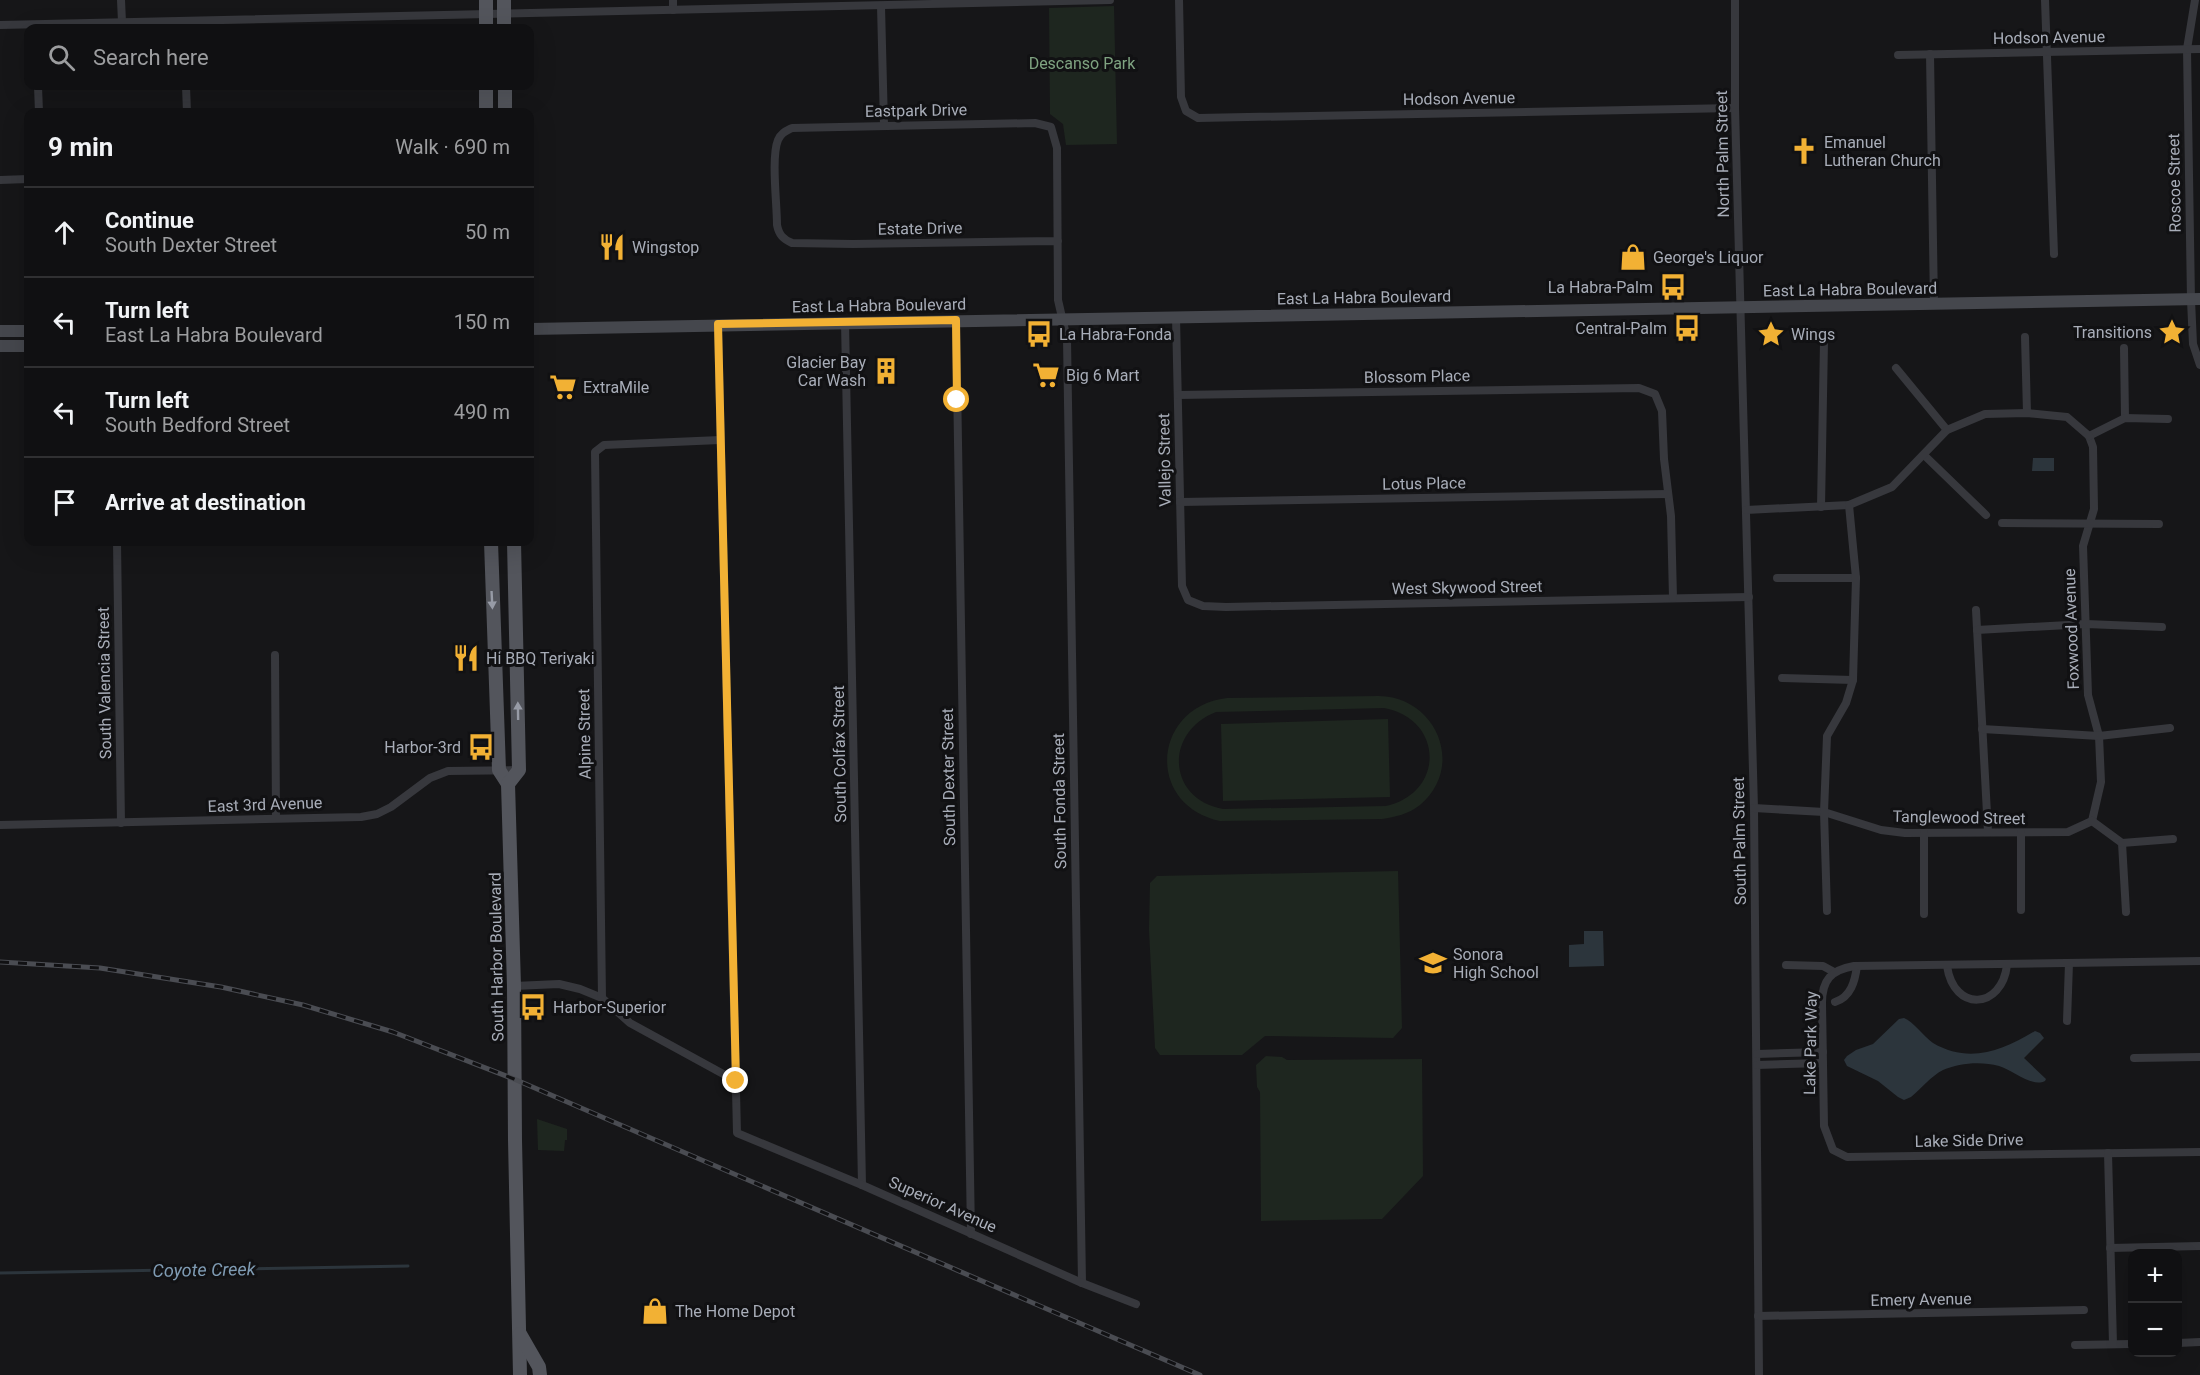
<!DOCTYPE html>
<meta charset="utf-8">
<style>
:root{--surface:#101012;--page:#19191b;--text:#f1f3f6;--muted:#9c9d9f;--line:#303032}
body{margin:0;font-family:Roboto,sans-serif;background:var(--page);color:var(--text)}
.controls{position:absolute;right:18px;bottom:18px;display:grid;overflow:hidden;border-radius:12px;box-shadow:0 6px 24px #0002}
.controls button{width:54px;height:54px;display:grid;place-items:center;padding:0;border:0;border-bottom:2px solid var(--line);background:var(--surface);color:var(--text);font:30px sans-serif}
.stop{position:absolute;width:18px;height:18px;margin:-14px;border:4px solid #f2b134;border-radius:50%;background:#fff}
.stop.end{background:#f2b134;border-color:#fff;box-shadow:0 2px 6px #0008}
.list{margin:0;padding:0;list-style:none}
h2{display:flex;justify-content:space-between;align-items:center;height:78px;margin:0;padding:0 24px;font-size:26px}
h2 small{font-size:20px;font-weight:400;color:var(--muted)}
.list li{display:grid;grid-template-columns:39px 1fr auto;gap:18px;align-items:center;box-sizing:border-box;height:90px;padding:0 24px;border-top:2px solid var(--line)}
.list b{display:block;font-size:22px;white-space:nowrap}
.list p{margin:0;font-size:20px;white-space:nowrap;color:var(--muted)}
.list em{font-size:20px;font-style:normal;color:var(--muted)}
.icon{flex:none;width:33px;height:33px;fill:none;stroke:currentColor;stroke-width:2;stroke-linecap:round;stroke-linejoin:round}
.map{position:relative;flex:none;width:2200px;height:1375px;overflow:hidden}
.search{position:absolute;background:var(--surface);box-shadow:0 6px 24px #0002;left:24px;top:24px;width:510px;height:66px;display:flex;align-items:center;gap:15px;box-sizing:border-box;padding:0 21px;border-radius:12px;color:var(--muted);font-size:22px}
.panel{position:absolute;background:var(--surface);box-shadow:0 6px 24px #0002;left:24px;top:108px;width:510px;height:438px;border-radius:12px}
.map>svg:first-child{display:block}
.green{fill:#1e261f;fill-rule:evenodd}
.water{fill:#2c353c}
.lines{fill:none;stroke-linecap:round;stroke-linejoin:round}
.stream{stroke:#2c353c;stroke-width:3}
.street{stroke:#37383d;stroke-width:8}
.secondary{stroke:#45474d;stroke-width:12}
.primary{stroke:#53555c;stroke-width:14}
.rail-casing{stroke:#4a4c52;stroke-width:5}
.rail{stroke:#111113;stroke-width:3;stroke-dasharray:9;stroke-linecap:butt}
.oneway{fill:#979ba6}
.route{stroke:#f2b134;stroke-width:8}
.labels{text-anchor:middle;stroke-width:6;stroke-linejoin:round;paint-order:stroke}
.street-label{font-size:16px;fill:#a8adb8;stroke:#111113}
.park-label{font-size:16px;fill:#7fa381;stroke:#111113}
.poi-label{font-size:16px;fill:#a8adb8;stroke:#111113;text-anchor:start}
.water-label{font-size:18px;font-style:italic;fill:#7f9bb3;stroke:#111113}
</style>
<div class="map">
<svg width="2200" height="1375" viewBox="0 0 2200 1375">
<rect width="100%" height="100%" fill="#161618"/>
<g class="green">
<polygon points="1114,6 1117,144 1066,145 1063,124 1050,114 1049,8"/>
<path d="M1379 696C1436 697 1466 766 1420 805 1409 814 1395 817 1382 819L1220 821C1145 805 1152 707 1227 698ZM1384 708C1444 719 1445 793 1386 806L1223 809C1167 799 1164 732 1216 712Z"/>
<polygon points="1388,719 1390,797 1223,801 1221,724"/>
<polygon points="1398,871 1402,1028 1393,1038 1265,1036 1242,1055 1160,1055 1155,1048 1149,930 1150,883 1157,876"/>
<polygon points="1266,1056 1282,1057 1287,1060 1422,1059 1423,1176 1382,1219 1261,1221 1260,1092 1257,1087 1256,1065"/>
<polygon points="537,1119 567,1129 567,1140 565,1140 564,1151 538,1150"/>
</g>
<g class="water">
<polygon points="2033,458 2054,458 2054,471 2032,471"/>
<polygon points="1584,931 1603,931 1604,966 1569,967 1569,945 1584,944"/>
<path d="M1904 1018C1913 1021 1923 1036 1933 1043 1969 1064 2002 1051 2035 1031L2040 1033 2044 1038 2024 1058 2046 1079 2045 1081C2032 1088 2013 1070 1999 1066 1981 1061 1959 1063 1943 1070 1931 1076 1921 1089 1911 1097L1904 1100 1898 1097 1878 1081 1847 1066 1844 1060 1847 1056 1856 1050 1873 1044 1899 1019Z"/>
</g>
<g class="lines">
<polyline class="stream" points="0,1273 408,1266"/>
<g class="street">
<polyline points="121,0 122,22"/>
<polyline points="673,0 673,10"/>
<polyline points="1179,0 1181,97 1186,111 1198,118 1735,108"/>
<polyline points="1735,0 1735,108 1754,808 1759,1375"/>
<polyline points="2045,0 2054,254"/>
<polyline points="2195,0 2187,49 2191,300 2193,344 2200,365"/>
<polyline points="881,6 884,125"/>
<polyline points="0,25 1110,0"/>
<polyline points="1930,54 1934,305"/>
<polyline points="1898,55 2200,49"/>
<polyline points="38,86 39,112"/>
<polyline points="186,86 187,112"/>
<polyline points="0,180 28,179"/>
<path d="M1058 241 853 244 792 243C783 239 779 235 777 225 777 204 771 157 778 140 781 133 786 131 792 128L1035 123 1051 127 1057 148 1058 300 1067 339 1082 1283"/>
<polyline points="1176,317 1182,586 1188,600 1203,606 1226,607 1749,597"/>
<polyline points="956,320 971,1234"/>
<polyline points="845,322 862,1185"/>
<polyline points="718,324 737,1133 862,1185 1082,1283 1136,1304"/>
<polyline points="2025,337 2027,413"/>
<polyline points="2124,348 2125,418"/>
<polyline points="1896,368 1947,430"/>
<polyline points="1178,395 1639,388 1655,394 1662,411 1664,459 1671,516 1673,598"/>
<polyline points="2089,436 2093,447 2094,509 2083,546 2088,695 2099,736 2101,782 2092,821"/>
<polyline points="2089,436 2125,418 2168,419"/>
<polyline points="1924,455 1986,515"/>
<polyline points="1180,502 1668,494"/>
<polyline points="1821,507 1824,341"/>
<polyline points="1746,510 1849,505 1892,487 1947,430 1985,414 2027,413 2067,417 2089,436"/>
<polyline points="2002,523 2159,524"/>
<polyline points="117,542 121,823"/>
<polyline points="1777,578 1856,578"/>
<polyline points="1976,610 1988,832"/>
<polyline points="1977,630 2086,624 2162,627"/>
<polyline points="275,655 276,818"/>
<polyline points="1782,678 1853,680"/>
<polyline points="1982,729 2099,736 2170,728"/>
<polyline points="1754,808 1824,812 1881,830 1905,833 2068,832 2092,821"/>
<polyline points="2092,821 2122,843 2126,912"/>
<polyline points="0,825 361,817 377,814 391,807 430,778 448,771 519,770"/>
<polyline points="1924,833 1924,914"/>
<polyline points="2021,833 2021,910"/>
<polyline points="2122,843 2173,839"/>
<polyline points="1827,911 1824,812 1827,736 1846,703 1853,680 1856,578 1849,505"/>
<polyline points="1786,965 1823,966 1834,972"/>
<path d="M1947 966C1954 1013 2002 1009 2007 965"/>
<polyline points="514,986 559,984 580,989 602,998 630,1023 736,1081"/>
<polyline points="602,998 595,452 604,445 720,440"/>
<path d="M1835 1002C1851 997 1855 981 1857 966"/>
<polyline points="2067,1021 2069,963"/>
<polyline points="1757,1054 1823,1052"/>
<polyline points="2134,1058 2200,1057"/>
<polyline points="1757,1065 1823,1063"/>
<path d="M2199 1152 1847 1157 1833 1150 1824 1126 1822 1003C1822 980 1831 970 1854 966L2200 961"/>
<polyline points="2108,1153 2113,1344"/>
<polyline points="2110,1248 2200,1246"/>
<polyline points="1758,1316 2084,1310"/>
<polyline points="2178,1343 2200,1342"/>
<polyline points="2075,1345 2132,1344"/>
</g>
<g class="secondary">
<polyline points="530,329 2200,299"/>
<polyline points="0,331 28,331"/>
<polyline points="0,346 28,346"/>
</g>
<g class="primary">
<polyline points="504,0 504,28"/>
<polyline points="486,28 486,0"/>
<polyline points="486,112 486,86"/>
<polyline points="505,112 505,86"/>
<polyline points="491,542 499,770 508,784"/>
<polyline points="514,542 519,770 508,784 514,986 515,1140 520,1375"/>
<polyline points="520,1334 539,1367 540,1375"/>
</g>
<defs>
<polyline id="rail" points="0,962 100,968 221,987 303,1005 393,1032 514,1079 1200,1375"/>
</defs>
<use href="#rail" class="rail-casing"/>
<use href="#rail" class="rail"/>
</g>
<defs><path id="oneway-solid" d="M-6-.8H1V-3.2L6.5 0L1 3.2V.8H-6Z" transform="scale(1.5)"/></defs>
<g class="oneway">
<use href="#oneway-solid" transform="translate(492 600) rotate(87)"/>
<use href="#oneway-solid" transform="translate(518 711) rotate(-91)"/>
</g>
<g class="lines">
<polyline class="route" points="736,1081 718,324 956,320 957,400"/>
</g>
<defs>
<symbol id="church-bare" viewBox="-9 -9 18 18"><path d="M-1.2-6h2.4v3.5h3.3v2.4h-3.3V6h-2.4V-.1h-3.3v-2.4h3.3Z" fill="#f2b134" stroke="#111113" stroke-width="2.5" paint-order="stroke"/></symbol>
<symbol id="restaurant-bare" viewBox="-9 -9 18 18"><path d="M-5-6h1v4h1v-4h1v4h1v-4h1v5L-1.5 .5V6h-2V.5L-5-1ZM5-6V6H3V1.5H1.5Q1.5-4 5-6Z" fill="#f2b134" stroke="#111113" stroke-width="2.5" paint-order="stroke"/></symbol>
<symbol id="shop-bare" viewBox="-9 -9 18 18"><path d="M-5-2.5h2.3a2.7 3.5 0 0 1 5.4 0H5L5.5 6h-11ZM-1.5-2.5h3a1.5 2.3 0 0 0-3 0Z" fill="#f2b134" stroke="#111113" stroke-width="2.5" paint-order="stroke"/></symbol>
<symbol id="bus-bare" viewBox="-9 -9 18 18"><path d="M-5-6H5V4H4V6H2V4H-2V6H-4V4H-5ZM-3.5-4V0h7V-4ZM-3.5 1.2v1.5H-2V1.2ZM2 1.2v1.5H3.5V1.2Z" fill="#f2b134" stroke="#111113" stroke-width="2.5" paint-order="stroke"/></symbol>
<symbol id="sight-bare" viewBox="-9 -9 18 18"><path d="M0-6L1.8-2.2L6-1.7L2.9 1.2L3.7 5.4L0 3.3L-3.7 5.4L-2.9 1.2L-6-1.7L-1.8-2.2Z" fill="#f2b134" stroke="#111113" stroke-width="2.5" paint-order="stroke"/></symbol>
<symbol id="building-bare" viewBox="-9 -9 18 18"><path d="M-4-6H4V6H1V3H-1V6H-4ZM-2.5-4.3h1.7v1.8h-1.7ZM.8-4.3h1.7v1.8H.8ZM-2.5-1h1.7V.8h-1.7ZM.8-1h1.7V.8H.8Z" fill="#f2b134" stroke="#111113" stroke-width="2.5" paint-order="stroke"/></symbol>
<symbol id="supermarket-bare" viewBox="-9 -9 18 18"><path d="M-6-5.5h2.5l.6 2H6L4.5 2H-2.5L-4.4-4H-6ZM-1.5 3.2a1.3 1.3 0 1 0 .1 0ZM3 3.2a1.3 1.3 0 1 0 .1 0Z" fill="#f2b134" stroke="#111113" stroke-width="2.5" paint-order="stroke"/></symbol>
<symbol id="school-bare" viewBox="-9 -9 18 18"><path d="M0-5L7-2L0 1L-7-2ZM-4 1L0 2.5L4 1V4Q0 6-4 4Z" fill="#f2b134" stroke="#111113" stroke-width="2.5" paint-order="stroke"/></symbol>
</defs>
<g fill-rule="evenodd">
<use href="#church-bare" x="1785" y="132" width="38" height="38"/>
<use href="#restaurant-bare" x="593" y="228" width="38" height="38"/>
<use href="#shop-bare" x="1614" y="238" width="38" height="38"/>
<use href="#bus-bare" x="1654" y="268" width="38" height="38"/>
<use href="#bus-bare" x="1668" y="309" width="38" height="38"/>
<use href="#sight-bare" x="2153" y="313" width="38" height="38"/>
<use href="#bus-bare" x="1020" y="315" width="38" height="38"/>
<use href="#sight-bare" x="1752" y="315" width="38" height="38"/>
<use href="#building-bare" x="867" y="352" width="38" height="38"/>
<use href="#supermarket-bare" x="1027" y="356" width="38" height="38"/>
<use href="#supermarket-bare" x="544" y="368" width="38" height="38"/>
<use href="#restaurant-bare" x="447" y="639" width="38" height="38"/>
<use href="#bus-bare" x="462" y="728" width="38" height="38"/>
<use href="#school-bare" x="1414" y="944" width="38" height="38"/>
<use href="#bus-bare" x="514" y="988" width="38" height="38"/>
<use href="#shop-bare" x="636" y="1292" width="38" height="38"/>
</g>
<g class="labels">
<g class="street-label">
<text transform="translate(2049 37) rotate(-1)" y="6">Hodson Avenue</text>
<text transform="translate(1459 98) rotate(-1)" y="6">Hodson Avenue</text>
<text transform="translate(916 110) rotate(-1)" y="6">Eastpark Drive</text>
<text transform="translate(1722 154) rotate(-91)" y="6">North Palm Street</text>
<text transform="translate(2174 183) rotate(-91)" y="6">Roscoe Street</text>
<text transform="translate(920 228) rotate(-1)" y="6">Estate Drive</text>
<text transform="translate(1850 289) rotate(-1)" y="6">East La Habra Boulevard</text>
<text transform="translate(1364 297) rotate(-1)" y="6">East La Habra Boulevard</text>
<text transform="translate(879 305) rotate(-1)" y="6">East La Habra Boulevard</text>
<text transform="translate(1417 376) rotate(-1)" y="6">Blossom Place</text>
<text transform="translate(1164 460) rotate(-91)" y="6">Vallejo Street</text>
<text transform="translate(1424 483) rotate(-1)" y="6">Lotus Place</text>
<text transform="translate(1467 587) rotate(-1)" y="6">West Skywood Street</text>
<text transform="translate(2071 629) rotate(-92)" y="6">Foxwood Avenue</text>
<text transform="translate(104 683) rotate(-91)" y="6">South Valencia Street</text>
<text transform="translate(584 734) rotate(-91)" y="6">Alpine Street</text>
<text transform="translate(839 754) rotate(-91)" y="6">South Colfax Street</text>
<text transform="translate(948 777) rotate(-91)" y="6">South Dexter Street</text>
<text transform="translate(1059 801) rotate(-91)" y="6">South Fonda Street</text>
<text transform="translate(265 804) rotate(-2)" y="6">East 3rd Avenue</text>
<text transform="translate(1959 817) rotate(1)" y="6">Tanglewood Street</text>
<text transform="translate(1739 841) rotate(-91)" y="6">South Palm Street</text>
<text transform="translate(496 957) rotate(-91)" y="6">South Harbor Boulevard</text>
<text transform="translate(1810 1043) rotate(-89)" y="6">Lake Park Way</text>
<text transform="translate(1969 1140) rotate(-1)" y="6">Lake Side Drive</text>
<text transform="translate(943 1204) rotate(24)" y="6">Superior Avenue</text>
<text transform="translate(1921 1299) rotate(-1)" y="6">Emery Avenue</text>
</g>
<g class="park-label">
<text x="1082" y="69">Descanso Park</text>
</g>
<g class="poi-label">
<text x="1824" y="148">Emanuel<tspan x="1824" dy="18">Lutheran Church</tspan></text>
<text x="632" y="253">Wingstop</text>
<text x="1653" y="263">George's Liquor</text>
<text x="1653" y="293" text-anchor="end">La Habra-Palm</text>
<text x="1667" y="334" text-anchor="end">Central-Palm</text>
<text x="2152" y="338" text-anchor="end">Transitions</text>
<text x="1059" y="340">La Habra-Fonda</text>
<text x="1791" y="340">Wings</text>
<text x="866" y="368" text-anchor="end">Glacier Bay<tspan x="866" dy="18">Car Wash</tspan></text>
<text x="1066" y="381">Big 6 Mart</text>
<text x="583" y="393">ExtraMile</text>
<text x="486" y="664">Hi BBQ Teriyaki</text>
<text x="461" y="753" text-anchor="end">Harbor-3rd</text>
<text x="1453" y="960">Sonora<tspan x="1453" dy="18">High School</tspan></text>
<text x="553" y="1013">Harbor-Superior</text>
<text x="675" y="1317">The Home Depot</text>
</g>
<g class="water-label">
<text transform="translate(204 1270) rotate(-1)" y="6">Coyote Creek</text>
</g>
</g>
</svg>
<div class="controls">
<button>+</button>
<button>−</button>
</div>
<div class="stop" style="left:957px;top:400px"></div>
<div class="stop end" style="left:736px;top:1081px"></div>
<div class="search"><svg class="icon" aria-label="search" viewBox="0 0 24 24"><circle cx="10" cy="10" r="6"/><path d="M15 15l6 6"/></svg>Search here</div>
<section class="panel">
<h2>9 min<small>Walk · 690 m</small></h2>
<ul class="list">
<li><svg class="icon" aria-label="ahead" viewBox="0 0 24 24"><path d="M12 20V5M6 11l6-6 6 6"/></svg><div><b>Continue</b><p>South Dexter Street</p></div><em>50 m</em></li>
<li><svg class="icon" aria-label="left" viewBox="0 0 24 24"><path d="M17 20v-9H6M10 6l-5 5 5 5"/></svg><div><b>Turn left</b><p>East La Habra Boulevard</p></div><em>150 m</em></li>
<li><svg class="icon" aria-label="left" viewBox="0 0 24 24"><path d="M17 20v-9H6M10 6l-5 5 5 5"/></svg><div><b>Turn left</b><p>South Bedford Street</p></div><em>490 m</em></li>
<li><svg class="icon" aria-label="arrive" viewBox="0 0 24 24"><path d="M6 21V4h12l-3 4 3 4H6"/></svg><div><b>Arrive at destination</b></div></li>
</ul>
</section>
</div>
